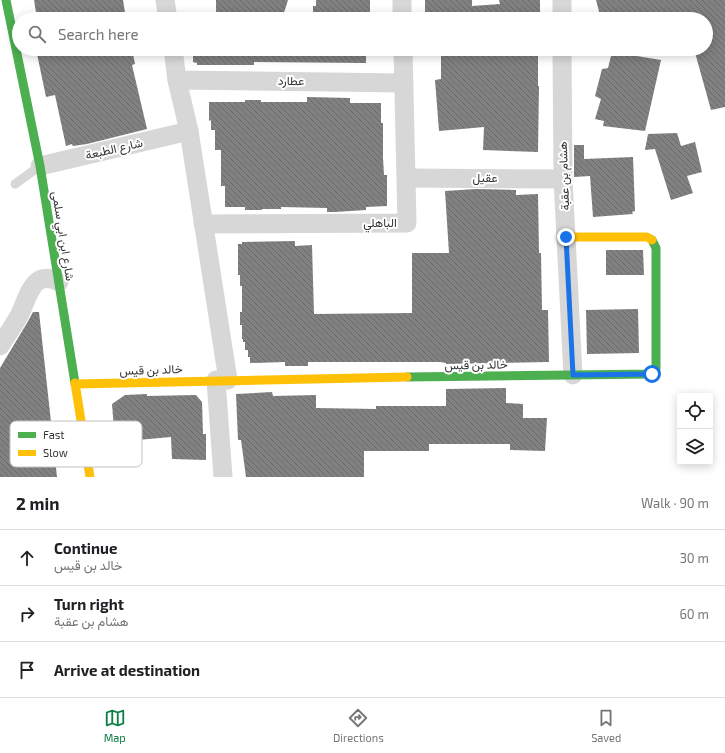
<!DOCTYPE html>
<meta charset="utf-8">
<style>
:root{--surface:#fff;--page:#f6f6f6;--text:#202124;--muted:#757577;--line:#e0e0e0;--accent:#0b8043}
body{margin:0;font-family:"Exo 2",Vazirmatn,sans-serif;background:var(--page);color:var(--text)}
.controls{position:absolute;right:12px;bottom:12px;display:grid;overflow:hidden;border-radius:4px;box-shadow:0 2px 10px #0003}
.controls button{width:36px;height:36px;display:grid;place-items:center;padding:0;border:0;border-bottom:1px solid var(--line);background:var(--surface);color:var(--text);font:20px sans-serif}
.stop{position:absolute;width:12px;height:12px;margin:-9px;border:3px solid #1a73e8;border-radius:50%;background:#fff}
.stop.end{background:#1a73e8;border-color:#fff;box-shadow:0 1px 4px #0008}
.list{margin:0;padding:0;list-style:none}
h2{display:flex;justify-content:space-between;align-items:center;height:52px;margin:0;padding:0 16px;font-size:17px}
h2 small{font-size:13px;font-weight:400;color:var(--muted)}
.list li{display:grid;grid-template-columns:26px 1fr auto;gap:12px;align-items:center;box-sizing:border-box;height:56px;padding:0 16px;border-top:1px solid var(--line)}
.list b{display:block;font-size:15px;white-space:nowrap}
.list p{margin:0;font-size:13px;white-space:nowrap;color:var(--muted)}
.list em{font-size:13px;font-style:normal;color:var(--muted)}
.icon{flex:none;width:22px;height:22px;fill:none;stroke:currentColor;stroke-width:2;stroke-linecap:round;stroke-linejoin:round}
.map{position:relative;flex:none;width:725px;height:477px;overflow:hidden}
.search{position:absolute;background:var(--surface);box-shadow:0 2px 10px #0003;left:12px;right:12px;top:12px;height:44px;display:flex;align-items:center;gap:10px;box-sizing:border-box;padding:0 14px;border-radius:22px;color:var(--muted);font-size:15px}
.sheet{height:220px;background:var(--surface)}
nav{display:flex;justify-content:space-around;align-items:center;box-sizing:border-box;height:56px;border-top:1px solid var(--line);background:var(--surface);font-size:11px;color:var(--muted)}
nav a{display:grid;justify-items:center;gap:2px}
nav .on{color:var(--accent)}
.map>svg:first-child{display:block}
.building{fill:url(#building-back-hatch)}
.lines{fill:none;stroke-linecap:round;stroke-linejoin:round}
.lane{stroke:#d7d7d7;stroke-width:9}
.street{stroke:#d7d7d7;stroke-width:19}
.fast{stroke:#4caf50;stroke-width:9}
.slow{stroke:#ffc107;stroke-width:9}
.route{stroke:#1a73e8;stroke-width:5}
.labels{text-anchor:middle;stroke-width:4;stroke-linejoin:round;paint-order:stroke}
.street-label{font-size:12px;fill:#333;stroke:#fff}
.key{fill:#fff;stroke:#c2c2c2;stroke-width:1}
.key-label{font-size:11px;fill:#333}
</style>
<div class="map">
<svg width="725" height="477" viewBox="0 0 725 477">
<defs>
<pattern id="building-back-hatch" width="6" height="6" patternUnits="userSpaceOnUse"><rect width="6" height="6" fill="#818181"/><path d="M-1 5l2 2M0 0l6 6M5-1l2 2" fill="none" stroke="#6a6a6a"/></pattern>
</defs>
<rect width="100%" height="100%" fill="#fff"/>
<g class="building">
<polygon points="34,0 123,0 126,19 37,19"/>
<polygon points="216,0 288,0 282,19 216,19"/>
<polygon points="316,0 370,0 370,13 366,13 366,19 313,19 313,6 316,6"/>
<polygon points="425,0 472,0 472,6 500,4 499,0 540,0 540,19 425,19"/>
<polygon points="596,0 725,0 725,107 711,110 694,49 706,49 706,19 601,19"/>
<polygon points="36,49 132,49 135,64 132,65 147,129 87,144 73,146 72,144 66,146 55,95 46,97"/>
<polygon points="193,49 366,49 366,63 254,62 254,65 197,65 197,63 193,62"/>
<polygon points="441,49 538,49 538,86 539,86 538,152 483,150 484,127 439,131 435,80 441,79"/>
<polygon points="612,52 661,60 645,131 603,126 604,121 595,119 601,99 595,96 602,69 608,68"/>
<polygon points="307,97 350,98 350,103 381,103 381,123 383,123 383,158 384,175 387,175 387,206 366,207 366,210 335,212 327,212 327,208 281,207 281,209 262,209 262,210 245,210 245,207 225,207 225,186 221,186 221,150 215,150 215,130 211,130 211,120 209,121 209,102 245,102 245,100 261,100 261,102 307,102"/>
<polygon points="677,133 681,146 695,142 702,172 687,176 693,193 671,200 655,149 645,150 648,134"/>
<polygon points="574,145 584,145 584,159 633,157 635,211 632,212 633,214 593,217 590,176 574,177"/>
<polygon points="476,189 516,190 516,195 538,194 539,253 541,253 542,310 548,310 549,362 446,364 446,363 440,362 308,362 308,366 285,366 285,362 250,363 250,357 248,357 248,350 245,350 245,342 243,342 243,339 242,339 242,325 240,325 240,312 242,312 242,286 240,286 240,275 238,275 238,244 242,244 242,242 295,241 295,246 312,245 314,314 412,313 412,253 449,253 445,191"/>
<polygon points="606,250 643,250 644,275 606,275"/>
<polygon points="638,309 639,353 587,354 586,310"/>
<polygon points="33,312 39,312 57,477 0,477 0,368 27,323"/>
<polygon points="506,388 506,403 523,404 523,418 547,418 545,451 510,450 510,444 429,444 429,451 364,451 364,477 246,477 241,440 238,440 236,394 272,392 273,396 316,395 316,408 376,409 376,406 446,406 446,389"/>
<polygon points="147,394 147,396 196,395 202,402 203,434 206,434 206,460 172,459 171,437 115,442 112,404 125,395"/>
</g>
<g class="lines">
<polyline class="lane" points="15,184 40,166"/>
<g class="street">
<polyline points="165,0 168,19"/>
<polyline points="402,0 402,19"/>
<polyline points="562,0 562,19"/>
<polyline points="173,49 177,80 189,131 228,380"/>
<polyline points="562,49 563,179 573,375"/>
<polyline points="177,80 404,83"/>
<polyline points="40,166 189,131"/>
<polyline points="407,178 563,179"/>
<polyline points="203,224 407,223 403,49"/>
<path d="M0 346C7 335 14 325 20 314 28 297 33 268 59 282"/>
<polyline points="216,380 223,477"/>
</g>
<g class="fast">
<polyline points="6,0 40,166 75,383"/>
<polyline points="407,377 652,374 656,369 656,248 652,240"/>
</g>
<g class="slow">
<polyline points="566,237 647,237 652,240"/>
<polyline points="75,383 90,477"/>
<polyline points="75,384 407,377"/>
</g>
</g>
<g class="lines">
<polyline class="route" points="566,237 573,375 652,374"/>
</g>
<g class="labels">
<g class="street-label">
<text transform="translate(291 81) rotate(1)" y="4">عطارد</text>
<text transform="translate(114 149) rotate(-13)" y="4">شارع الطبعة</text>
<text transform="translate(564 176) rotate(-92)" y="4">هشام بن عقبة</text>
<text x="485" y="182">عقيل</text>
<text x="380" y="227">الباهلي</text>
<text transform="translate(63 236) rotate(81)" y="4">شارع ابن ابي سلمى</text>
<text transform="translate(476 365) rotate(-1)" y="4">خالد بن قيس</text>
<text transform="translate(151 370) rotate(-2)" y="4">خالد بن قيس</text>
</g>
</g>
<rect x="10" y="421" width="132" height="46" rx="6" class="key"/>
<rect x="18" y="432" width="18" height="6" fill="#4caf50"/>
<rect x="18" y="450" width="18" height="6" fill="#ffc107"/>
<g class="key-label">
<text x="43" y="439">Fast</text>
<text x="43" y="457">Slow</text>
</g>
</svg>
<div class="controls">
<button><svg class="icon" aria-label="locate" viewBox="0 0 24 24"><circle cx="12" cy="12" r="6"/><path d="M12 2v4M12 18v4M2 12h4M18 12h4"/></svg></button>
<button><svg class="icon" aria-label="layers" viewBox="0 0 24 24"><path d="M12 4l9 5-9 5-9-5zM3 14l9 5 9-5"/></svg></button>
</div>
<div class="stop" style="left:652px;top:374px"></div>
<div class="stop end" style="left:566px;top:237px"></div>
<div class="search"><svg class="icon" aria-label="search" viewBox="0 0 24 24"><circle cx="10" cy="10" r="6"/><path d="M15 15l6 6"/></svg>Search here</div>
</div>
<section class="sheet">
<h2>2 min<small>Walk · 90 m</small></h2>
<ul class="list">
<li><svg class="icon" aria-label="ahead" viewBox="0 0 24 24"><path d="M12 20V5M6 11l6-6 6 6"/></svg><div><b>Continue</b><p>خالد بن قيس</p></div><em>30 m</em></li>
<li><svg class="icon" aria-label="right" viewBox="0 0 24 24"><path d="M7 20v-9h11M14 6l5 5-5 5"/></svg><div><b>Turn right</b><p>هشام بن عقبة</p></div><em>60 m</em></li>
<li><svg class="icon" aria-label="arrive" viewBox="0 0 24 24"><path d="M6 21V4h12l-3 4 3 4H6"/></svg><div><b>Arrive at destination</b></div></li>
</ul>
</section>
<nav>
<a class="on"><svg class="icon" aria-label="map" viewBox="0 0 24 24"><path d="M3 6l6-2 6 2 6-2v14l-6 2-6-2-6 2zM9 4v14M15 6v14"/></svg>Map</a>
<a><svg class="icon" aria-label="directions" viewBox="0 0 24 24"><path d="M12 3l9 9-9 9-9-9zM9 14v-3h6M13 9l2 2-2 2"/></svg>Directions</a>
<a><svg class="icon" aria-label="saved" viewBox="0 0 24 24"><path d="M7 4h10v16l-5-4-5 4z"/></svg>Saved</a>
</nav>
